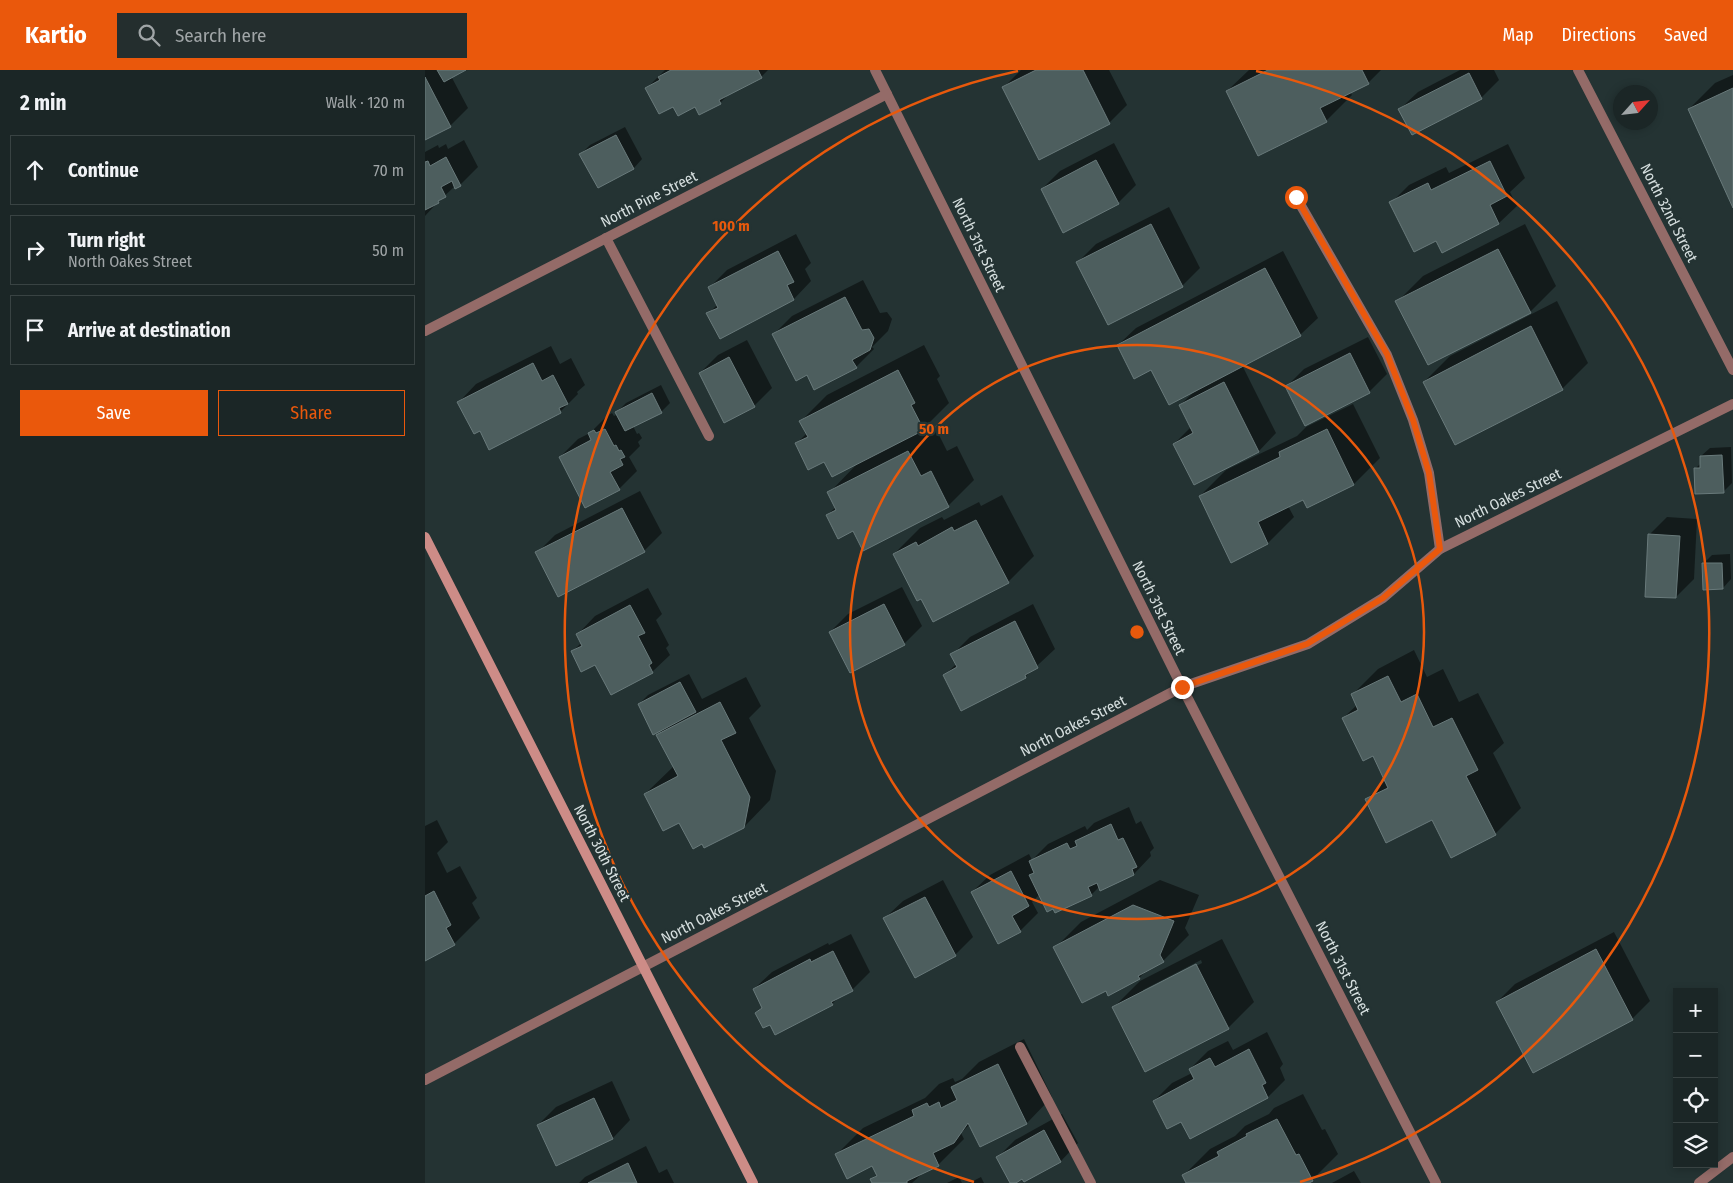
<!DOCTYPE html>
<meta charset="utf-8">
<style>
:root{--surface:#1b2626;--page:#242e2e;--text:#f1f3f6;--muted:#a0a5a7;--line:#394343;--accent:#ea580c}
body{margin:0;font-family:"Fira Sans Condensed",sans-serif;background:var(--page);color:var(--text)}
.controls{position:absolute;right:15px;bottom:15px;display:grid;overflow:hidden;border-radius:0px;box-shadow:0 2px 8px #0003}
.controls button{width:45px;height:45px;display:grid;place-items:center;padding:0;border:0;border-bottom:1px solid var(--line);background:var(--surface);color:var(--text);font:25px sans-serif}
.compass{position:absolute;left:1188px;top:15px;width:45px;height:45px;border-radius:50%;background:var(--surface);box-shadow:0 2px 8px #0003;rotate:63deg}
.stop{position:absolute;width:15px;height:15px;margin:-11px;border:4px solid #ea580c;border-radius:50%;background:#fff}
.stop.end{background:#ea580c;border-color:#fff;box-shadow:0 1px 5px #0008}
.list{margin:0;padding:0;list-style:none}
h2{display:flex;justify-content:space-between;align-items:center;height:65px;margin:0;padding:0 20px;font-size:21px}
h2 small{font-size:16px;font-weight:400;color:var(--muted)}
.list li{display:grid;grid-template-columns:32px 1fr auto;gap:15px;align-items:center;box-sizing:border-box;height:70px;margin:0 10px 10px;padding:0 10px;border:1px solid var(--line);border-radius:0px}
.list b{display:block;font-size:19px;white-space:nowrap}
.list p{margin:0;font-size:16px;white-space:nowrap;color:var(--muted)}
.list em{font-size:16px;font-style:normal;color:var(--muted)}
.actions{display:flex;gap:10px;padding:15px 20px}
.actions a{flex:1;padding:11px 0;border:1px solid var(--accent);border-radius:0px;text-align:center;font-size:18px;color:var(--accent)}
.actions .main{background:var(--accent);color:#fff}
.icon{flex:none;width:28px;height:28px;fill:none;stroke:currentColor;stroke-width:2;stroke-linecap:round;stroke-linejoin:round}
.map{position:relative;flex:none;width:1308px;height:1113px;overflow:hidden}
header{display:flex;align-items:center;gap:30px;box-sizing:border-box;height:70px;padding:0 25px;background:var(--accent);color:#fff}
header strong{font-size:24px}
nav{display:flex;gap:28px;margin-inline-start:auto;font-size:18px}
.search{width:350px;height:45px;background:var(--page);display:flex;align-items:center;gap:12px;box-sizing:border-box;padding:0 18px;border-radius:0px;color:var(--muted);font-size:19px}
main{display:flex}
aside{flex:1;background:var(--surface)}
.map>svg:first-child{display:block}
.shadow{fill:#0007;fill-rule:evenodd}
.building{fill:#4d5e5e;stroke:#697a7b}
.lines{fill:none;stroke-linecap:round;stroke-linejoin:round}
.lane{stroke:#946b68;stroke-width:10}
.street{stroke:#946b68;stroke-width:10}
.secondary{stroke:#cd8c87;stroke-width:10}
.route{stroke:#ea580c;stroke-width:6}
.ring{fill:none;stroke:#e8590c;stroke-width:2.5}
.labels{text-anchor:middle;stroke-width:4.5;stroke-linejoin:round;paint-order:stroke}
.street-label{font-size:15px;fill:#d7e0e0;stroke:#243333}
.centre{fill:#e8590c;stroke:#243333;stroke-width:2.5}
.ring-label{font-size:15px;text-anchor:middle;font-weight:bold;fill:#e8590c;stroke:#243333;stroke-width:4.5;stroke-linejoin:round;paint-order:stroke}
</style>
<header>
<strong>Kartio</strong>
<div class="search"><svg class="icon" aria-label="search" viewBox="0 0 24 24"><circle cx="10" cy="10" r="6"/><path d="M15 15l6 6"/></svg>Search here</div>
<nav><a>Map</a><a>Directions</a><a>Saved</a></nav>
</header>
<main>
<aside>
<h2>2 min<small>Walk · 120 m</small></h2>
<ul class="list">
<li><svg class="icon" aria-label="ahead" viewBox="0 0 24 24"><path d="M12 20V5M6 11l6-6 6 6"/></svg><div><b>Continue</b></div><em>70 m</em></li>
<li><svg class="icon" aria-label="right" viewBox="0 0 24 24"><path d="M7 20v-9h11M14 6l5 5-5 5"/></svg><div><b>Turn right</b><p>North Oakes Street</p></div><em>50 m</em></li>
<li><svg class="icon" aria-label="arrive" viewBox="0 0 24 24"><path d="M6 21V4h12l-3 4 3 4H6"/></svg><div><b>Arrive at destination</b></div></li>
</ul>
<div class="actions"><a class="main">Save</a><a>Share</a></div>
</aside>
<div class="map">
<svg width="1308" height="1113" viewBox="0 0 1308 1113">
<rect width="100%" height="100%" fill="#243333"/>
<g class="shadow">
<polygon points="0,0 39,0 26,6 43,38 25,56 0,69"/>
<polygon points="240,0 343,0 336,7 304,24 295,33 270,36 249,35 222,18"/>
<polygon points="596,0 684,0 702,35 684,53 578,18"/>
<polygon points="824,0 956,0 943,13 925,22 927,25 901,51 802,21"/>
<polygon points="1035,0 1069,0 1074,10 1056,28 975,39 993,22"/>
<polygon points="1308,5 1308,135 1264,39 1290,13"/>
<polygon points="200,57 217,89 209,98 173,117 156,84 165,75"/>
<polygon points="39,70 53,97 35,115 30,116 12,133 0,146 0,82 13,75 14,78 21,74 23,79"/>
<polygon points="689,73 711,115 693,133 617,119 635,101"/>
<polygon points="1083,74 1100,108 1085,122 1092,136 1074,153 1018,181 1012,170 966,133 984,115 1021,97 1024,103"/>
<polygon points="744,137 775,198 757,216 653,192 671,174"/>
<polygon points="1100,154 1131,216 1105,242 972,232 998,206"/>
<polygon points="371,164 386,193 380,199 386,211 369,229 283,244 293,234 284,218 302,200"/>
<polygon points="858,181 893,248 875,265 817,295 851,363 834,381 769,414 749,374 766,357 755,335 771,320 693,275 711,258"/>
<polygon points="438,210 455,243 462,242 467,249 463,261 447,277 449,279 431,297 382,304 349,264 367,246"/>
<polygon points="1132,231 1163,293 1137,319 999,312 1025,286"/>
<polygon points="943,267 962,304 944,322 861,317 879,299"/>
<polygon points="322,270 347,318 329,336 275,303 293,285"/>
<polygon points="499,275 515,306 512,309 524,333 494,363 509,355 522,381 532,376 549,410 523,436 429,460 402,445 411,437 404,423 433,393 399,390 371,374 382,363 376,351 402,325"/>
<polygon points="126,276 135,294 146,288 160,315 152,322 153,324 135,342 55,359 34,332 51,314"/>
<polygon points="236,315 245,333 236,342 208,356 212,364 214,363 217,368 213,372 215,376 204,387 212,401 194,419 135,387 153,369 165,363 182,346 187,343 189,346 193,344 192,342 201,333"/>
<polygon points="928,334 955,388 929,414 882,437 878,429 863,436 869,447 843,473 807,491 775,426 801,400 872,366 881,357"/>
<polygon points="1306,377 1307,413 1298,422 1271,398 1276,393 1276,386 1285,378"/>
<polygon points="215,421 237,463 219,481 112,483 130,465"/>
<polygon points="577,425 609,486 583,512 496,527 469,484 495,458 517,447 519,450 554,432 556,436"/>
<polygon points="1242,447 1272,449 1269,509 1251,527 1224,465"/>
<polygon points="1305,484 1306,509 1298,518 1278,494 1287,485"/>
<polygon points="477,517 497,556 479,574 405,562 423,544"/>
<polygon points="223,518 237,544 231,550 244,575 241,578 245,585 227,602 170,593 147,582 157,572 153,564 170,546"/>
<polygon points="608,534 630,579 600,607 520,605 532,593 527,585 545,567"/>
<polygon points="989,580 1002,607 1018,599 1034,632 1053,623 1079,673 1068,683 1096,738 1070,764 1008,749 941,730 961,710 948,684 918,648 932,635 927,625 953,599"/>
<polygon points="264,604 277,629 321,607 336,636 324,648 351,701 345,730 319,757 254,751 220,724 249,696 233,665 239,658 214,634 223,625"/>
<polygon points="704,737 711,754 716,751 729,778 725,782 726,786 709,804 676,819 675,816 666,825 615,824 607,832 613,843 595,861 547,822 565,805 604,784 607,790 623,774 660,756 662,760 669,753"/>
<polygon points="12,750 23,772 12,783 22,803 35,796 52,828 47,833 55,848 29,874 0,890 0,756"/>
<polygon points="518,810 548,867 530,885 460,848 478,831"/>
<polygon points="735,810 774,825 760,858 764,865 738,891 723,899 714,908 681,920 630,878 656,852"/>
<polygon points="1189,862 1225,931 1207,949 1109,1001 1072,932 1090,914"/>
<polygon points="426,864 445,902 427,920 415,926 407,934 346,953 331,943 338,936 329,919 347,902 403,873 404,875"/>
<path d="M797 869 829 932 803 958 689 937 715 911ZM776 890 777 893 718 923V920Z"/>
<polygon points="842,962 858,994 855,998 860,1010 843,1027 757,1051 729,1031 747,1013 767,1003 765,999 783,981 803,971 808,980"/>
<polygon points="599,969 627,1027 602,1053 545,1054 536,1063 539,1069 513,1095 499,1102 487,1113 449,1113 447,1110 452,1104 447,1095 412,1084 438,1058 500,1028 514,1014 528,1008 530,1012 537,1009 554,992"/>
<polygon points="187,1011 205,1050 188,1068 132,1094 113,1055 131,1037"/>
<polygon points="878,1024 897,1060 900,1059 913,1084 887,1110 882,1113 763,1113 759,1105 785,1079 810,1066 820,1056 844,1044 849,1038"/>
<polygon points="637,1044 653,1073 636,1091 599,1110 598,1107 587,1113 573,1087 590,1070"/>
<polygon points="221,1076 234,1103 242,1099 249,1113 154,1113 160,1107"/>
<polygon points="929,1101 936,1113 907,1113"/>
<polygon points="534,1107 537,1113 522,1113"/>
<polygon points="556,1107 559,1113 544,1113"/>
</g>
<g class="building">
<polygon points="12,0 41,0 19,12"/>
<polygon points="246,0 333,0 337,8 294,30 296,34 274,45 270,37 253,46 248,37 234,44 220,18 235,10 233,7"/>
<polygon points="611,0 658,0 685,54 614,90 577,17"/>
<polygon points="843,0 937,0 944,14 895,38 902,52 833,86 801,21"/>
<polygon points="1044,3 1057,29 987,65 973,39"/>
<polygon points="0,7 26,57 0,70"/>
<polygon points="1308,18 1308,138 1263,39"/>
<polygon points="191,65 209,99 173,118 154,84"/>
<polygon points="21,87 36,116 30,119 27,111 16,117 21,127 13,131 14,133 0,140 0,92 3,91 5,96"/>
<polygon points="671,90 694,134 638,163 616,119"/>
<polygon points="1065,91 1082,126 1065,135 1074,154 1017,183 1011,171 989,182 964,132 1003,113 1006,120"/>
<polygon points="726,154 758,217 683,255 651,192"/>
<polygon points="1073,179 1106,243 1003,295 970,231"/>
<polygon points="353,181 369,212 362,215 369,230 295,269 281,243 293,238 283,217"/>
<polygon points="840,198 876,266 744,335 726,300 709,309 692,275"/>
<polygon points="420,227 437,260 444,259 449,268 445,280 427,290 432,298 389,320 382,305 371,311 347,264"/>
<polygon points="1106,256 1138,320 1030,375 998,312"/>
<polygon points="925,283 945,323 880,356 860,316"/>
<polygon points="304,287 330,337 299,353 274,303"/>
<polygon points="108,293 117,311 128,305 143,334 134,338 136,343 64,380 55,361 49,364 32,332"/>
<polygon points="473,300 490,333 486,335 499,360 407,407 399,392 383,400 370,373 383,367 374,351"/>
<polygon points="799,312 834,382 769,415 748,374 768,363 754,335"/>
<polygon points="227,323 237,343 200,361 190,342"/>
<polygon points="180,359 189,376 191,375 194,381 196,380 200,387 195,389 198,395 185,402 195,420 160,438 134,387 166,370 163,363 169,360 171,363"/>
<polygon points="902,359 929,415 882,438 878,430 833,452 843,474 806,493 774,426 855,387 854,382"/>
<polygon points="483,381 496,406 506,401 524,437 438,481 428,461 413,469 401,445 411,440 402,422"/>
<polygon points="1297,385 1299,423 1270,424 1269,398 1275,398 1275,386"/>
<polygon points="197,438 220,482 133,527 110,482"/>
<polygon points="551,450 584,513 508,552 496,529 492,531 468,484 491,472 493,476 527,457 529,461"/>
<polygon points="1223,464 1255,466 1251,528 1220,527"/>
<polygon points="1277,493 1297,493 1298,519 1278,520"/>
<polygon points="459,534 480,575 425,603 404,562"/>
<polygon points="205,535 220,563 213,566 227,593 224,595 228,603 186,625 170,595 156,602 146,581 157,576 151,564"/>
<polygon points="590,551 613,598 600,605 601,608 536,641 518,605 532,597 525,584"/>
<polygon points="963,606 976,632 992,624 1008,657 1027,648 1053,700 1041,706 1071,765 1026,788 1007,750 961,773 940,729 963,718 948,686 938,691 917,648 933,640 926,624"/>
<polygon points="255,612 271,642 228,665 213,634"/>
<polygon points="295,632 311,663 296,670 325,727 319,758 279,778 277,774 268,779 254,753 238,761 219,724 253,706 231,665"/>
<polygon points="686,754 693,770 698,768 712,797 707,799 709,805 675,821 672,813 663,817 667,826 630,843 628,839 622,842 604,805 609,803 604,791 642,773 645,779 652,776 650,771"/>
<polygon points="586,801 604,836 587,846 596,862 573,874 546,822"/>
<polygon points="9,821 26,855 21,858 30,875 0,891 0,826"/>
<polygon points="500,827 531,886 490,908 458,848"/>
<polygon points="708,835 749,851 735,885 739,892 713,906 715,909 683,926 681,921 657,933 628,877"/>
<polygon points="1171,879 1208,950 1108,1003 1071,932"/>
<polygon points="408,881 428,921 406,932 408,935 350,965 345,955 338,958 330,943 337,938 328,919 385,889 386,892"/>
<polygon points="771,894 804,959 720,1002 687,937"/>
<polygon points="824,979 841,1013 837,1015 843,1028 765,1069 756,1052 742,1059 728,1031 769,1009 764,999 785,988 790,997"/>
<polygon points="573,994 602,1054 555,1077 543,1053 529,1073 508,1083 514,1096 482,1111 482,1113 447,1113 445,1109 452,1106 447,1096 422,1109 410,1084 489,1046 487,1040 502,1033 504,1037 514,1032 516,1038 532,1030 526,1017"/>
<polygon points="169,1028 188,1069 131,1096 112,1055"/>
<polygon points="852,1049 871,1085 874,1084 888,1111 884,1113 761,1113 757,1105 794,1086 792,1082 822,1066 821,1064"/>
<polygon points="619,1060 636,1092 599,1112 597,1109 591,1113 585,1113 571,1087"/>
<polygon points="203,1093 212,1113 163,1113"/>
</g>
<g class="lines">
<g class="lane">
<polyline points="871,127 962,285 988,350 1004,403 1015,479"/>
<polyline points="181,168 284,366"/>
<polyline points="595,977 666,1113"/>
</g>
<g class="street">
<polyline points="450,0 757,617 1011,1113"/>
<polyline points="1153,0 1308,300"/>
<polyline points="0,261 462,24"/>
<polyline points="0,1010 757,617 883,574 958,528 1015,479 1308,334"/>
<polyline points="1274,1113 1308,1087"/>
</g>
<polyline class="secondary" points="0,467 328,1113"/>
</g>
<g class="lines">
<polyline class="route" points="757,617 882,574 958,528 1015,479 1004,403 988,350 962,284 871,127"/>
</g>
<g class="ring">
<circle cx="712" cy="562" r="287"/>
<path d="M549 1112A574 574 0 0 1 593 1M831 1A574 574 0 0 1 875 1112"/>
</g>
<g class="labels">
<g class="street-label">
<text transform="translate(224 129) rotate(-27)" y="5">North Pine Street</text>
<text transform="translate(1244 143) rotate(63)" y="5">North 32nd Street</text>
<text transform="translate(554 175) rotate(64)" y="5">North 31st Street</text>
<text transform="translate(1083 428) rotate(-26)" y="5">North Oakes Street</text>
<text transform="translate(734 538) rotate(64)" y="5">North 31st Street</text>
<text transform="translate(648 656) rotate(-27)" y="5">North Oakes Street</text>
<text transform="translate(177 783) rotate(63)" y="5">North 30th Street</text>
<text transform="translate(289 843) rotate(-27)" y="5">North Oakes Street</text>
<text transform="translate(918 898) rotate(63)" y="5">North 31st Street</text>
</g>
</g>
<circle cx="712" cy="562" r="8" class="centre"/>
<g class="ring-label">
<text x="306" y="161">100 m</text>
<text x="509" y="364">50 m</text>
</g>
</svg>
<div class="controls">
<button>+</button>
<button>−</button>
<button><svg class="icon" aria-label="locate" viewBox="0 0 24 24"><circle cx="12" cy="12" r="6"/><path d="M12 2v4M12 18v4M2 12h4M18 12h4"/></svg></button>
<button><svg class="icon" aria-label="layers" viewBox="0 0 24 24"><path d="M12 4l9 5-9 5-9-5zM3 14l9 5 9-5"/></svg></button>
</div>
<svg class="compass" viewBox="-18 -18 36 36"><path d="M0-13l5 13h-10z" fill="#e53935"/><path d="M0 13l5-13h-10z" fill="#a0a5a7"/></svg>
<div class="stop" style="left:871px;top:127px"></div>
<div class="stop end" style="left:757px;top:617px"></div>
</div>
</main>
